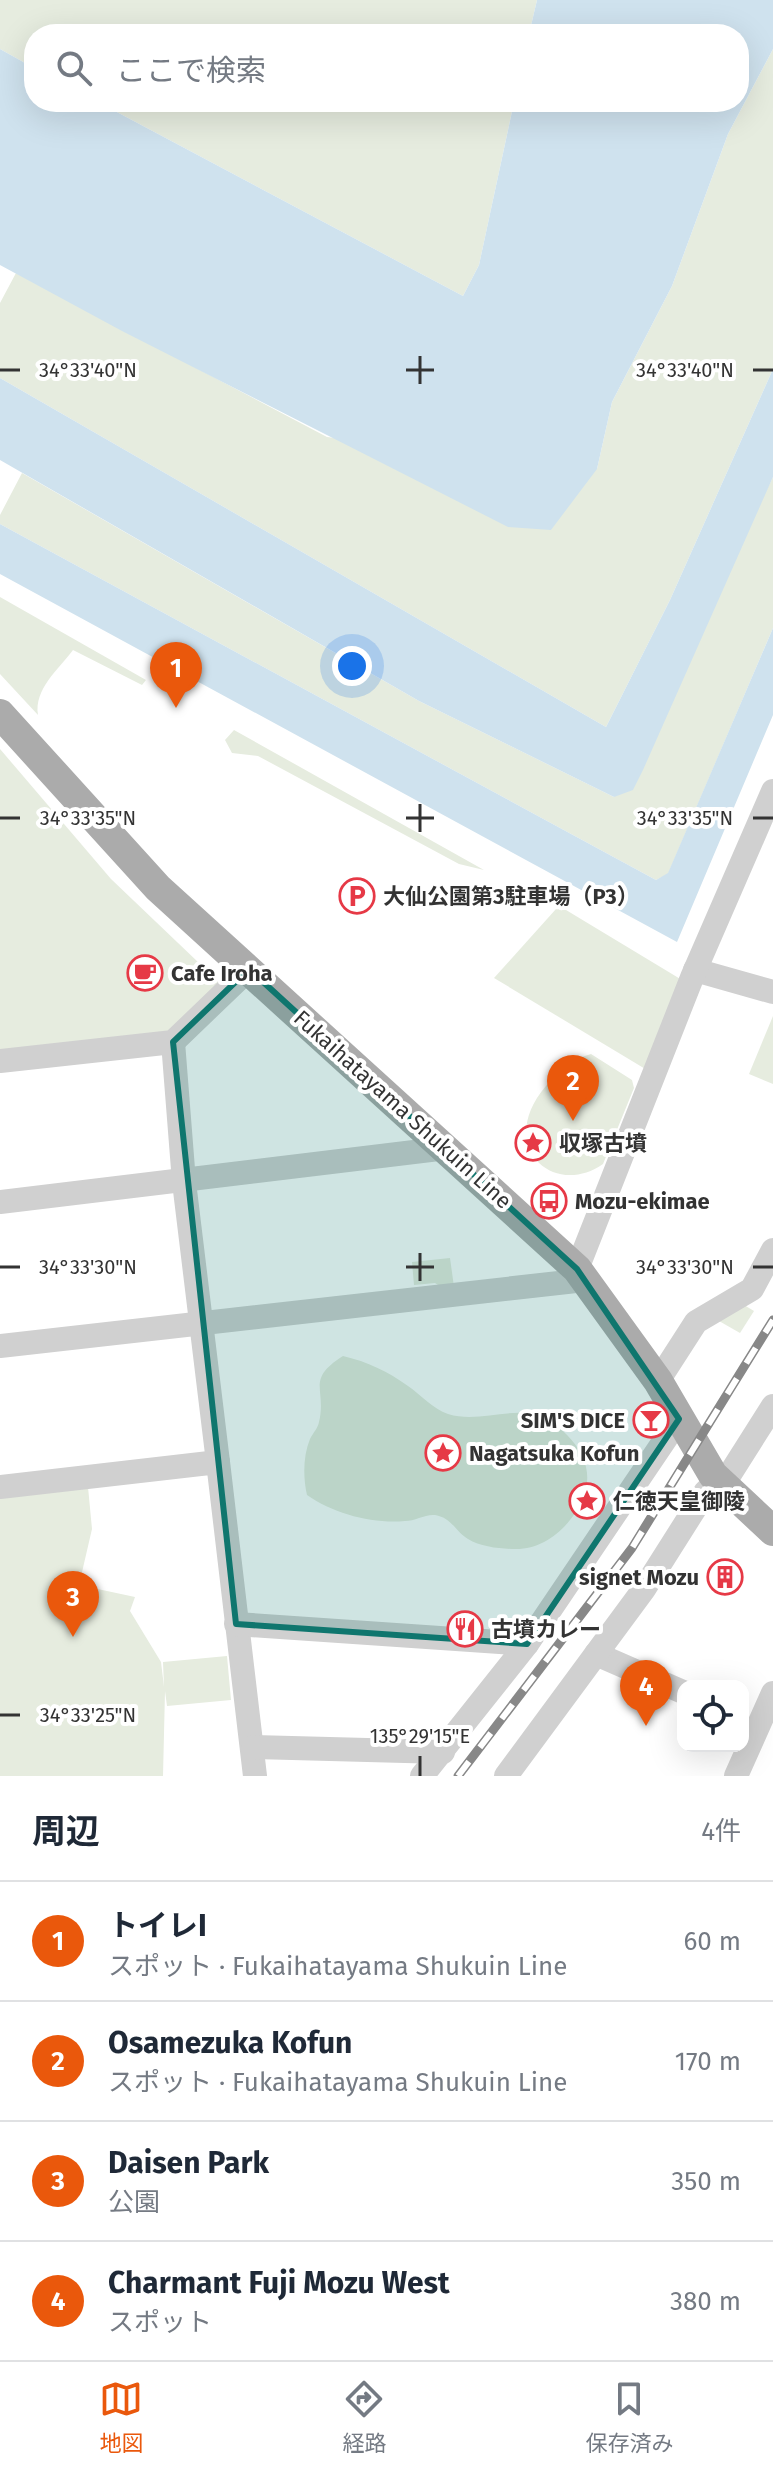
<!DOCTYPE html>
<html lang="ja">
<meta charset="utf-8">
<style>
:root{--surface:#fff;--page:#f2f2f3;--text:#1f2937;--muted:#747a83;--line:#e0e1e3;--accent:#ea580c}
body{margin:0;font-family:"Fira Sans","Noto Sans JP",sans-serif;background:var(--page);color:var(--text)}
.controls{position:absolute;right:24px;bottom:24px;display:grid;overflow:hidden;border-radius:16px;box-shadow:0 8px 32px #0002}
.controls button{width:72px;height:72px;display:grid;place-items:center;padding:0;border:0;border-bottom:2px solid var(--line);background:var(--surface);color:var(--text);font:40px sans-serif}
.you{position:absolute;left:352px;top:666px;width:28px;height:28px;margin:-20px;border:6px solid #fff;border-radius:50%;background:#1a73e8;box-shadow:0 0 0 12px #1a73e833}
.badge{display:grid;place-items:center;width:52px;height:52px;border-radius:50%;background:var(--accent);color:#fff;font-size:26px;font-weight:700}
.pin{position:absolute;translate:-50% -66px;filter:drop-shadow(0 2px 4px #0008)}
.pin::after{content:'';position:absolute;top:42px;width:28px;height:24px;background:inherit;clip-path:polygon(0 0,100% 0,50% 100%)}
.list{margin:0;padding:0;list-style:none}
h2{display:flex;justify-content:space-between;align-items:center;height:104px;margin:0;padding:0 32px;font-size:34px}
h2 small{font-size:26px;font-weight:400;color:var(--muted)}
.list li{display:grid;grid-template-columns:52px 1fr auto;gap:24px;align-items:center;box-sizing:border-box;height:120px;padding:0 32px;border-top:2px solid var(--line)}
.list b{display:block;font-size:30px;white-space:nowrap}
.list p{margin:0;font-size:26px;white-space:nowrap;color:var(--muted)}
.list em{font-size:26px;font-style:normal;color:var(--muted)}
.icon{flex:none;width:44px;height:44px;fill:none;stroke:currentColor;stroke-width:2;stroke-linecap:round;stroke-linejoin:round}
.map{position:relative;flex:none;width:773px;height:1776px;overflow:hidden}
.search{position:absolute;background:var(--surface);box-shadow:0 8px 32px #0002;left:24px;right:24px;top:24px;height:88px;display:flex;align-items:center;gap:20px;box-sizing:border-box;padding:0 28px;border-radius:32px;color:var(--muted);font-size:30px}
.sheet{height:584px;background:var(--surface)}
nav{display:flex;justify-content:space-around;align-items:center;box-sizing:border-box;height:112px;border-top:2px solid var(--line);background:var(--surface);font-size:22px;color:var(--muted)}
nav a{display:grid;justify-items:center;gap:4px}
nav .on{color:var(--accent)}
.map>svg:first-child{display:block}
.green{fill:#e6ecdf}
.water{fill:#cfe2ee}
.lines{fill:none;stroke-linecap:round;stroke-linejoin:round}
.minor{stroke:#d0d0d0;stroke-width:24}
.major{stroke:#ababab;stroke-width:30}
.rail-casing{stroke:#888;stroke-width:9}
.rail{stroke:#fff;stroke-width:6;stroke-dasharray:18;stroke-linecap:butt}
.marked{fill:#0f766e;fill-opacity:0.2;stroke:#0f766e;stroke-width:6;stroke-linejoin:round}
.ticks{fill:none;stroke:#333;stroke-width:3}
.labels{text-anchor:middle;stroke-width:8;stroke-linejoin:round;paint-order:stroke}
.poi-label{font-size:22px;font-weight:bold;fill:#333;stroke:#fff;text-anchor:start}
.street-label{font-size:22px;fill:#333;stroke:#fff}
.ticks-label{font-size:20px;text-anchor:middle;fill:#333;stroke:#fff;stroke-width:8;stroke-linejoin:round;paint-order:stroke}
</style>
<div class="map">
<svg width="773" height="1776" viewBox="0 0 773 1776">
<rect width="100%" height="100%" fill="#fff"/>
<g class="green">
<polygon points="0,0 537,0 529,34 34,34 34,68 0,49"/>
<polygon points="773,49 773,369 670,600 606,727 0,378 0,303 16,273 327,437 597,469 612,402 672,286 728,134"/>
<polygon points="98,102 514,102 479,265 463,296"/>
<polygon points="22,473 419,701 614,797 773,477 773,628 668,874 656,880 0,524 0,515"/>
<path d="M0 597 146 680 142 685 73 650C58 670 34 689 38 715L0 674Z"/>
<polygon points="234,730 484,870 459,864 258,756 232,753 225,740"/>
<polygon points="0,749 111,879 221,984 170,1032 0,1052"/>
<polygon points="556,909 566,910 682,980 647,1070 494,978"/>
<polygon points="773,1016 773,1084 749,1074"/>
<path d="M591 1054 632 1080 634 1088 603 1164C553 1199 495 1145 546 1086 558 1071 572 1059 591 1054Z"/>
<polygon points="450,1258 454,1287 443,1288 435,1283 414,1285 412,1262"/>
<polygon points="744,1305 754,1311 740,1333 719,1321"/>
<path d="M343 1356C368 1362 387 1371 408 1386 421 1395 433 1409 448 1414 474 1422 500 1411 526 1413 551 1414 581 1443 586 1467 590 1484 584 1499 575 1513 562 1533 541 1549 516 1549 501 1549 481 1547 468 1539 455 1531 452 1518 435 1515 425 1514 415 1521 405 1521 373 1524 334 1514 307 1495 303 1477 303 1456 310 1439 313 1433 318 1428 319 1422 327 1389 305 1380 343 1356Z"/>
<polygon points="88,1487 92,1529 79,1585 135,1597 130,1611 161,1662 164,1687 163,1662 227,1656 231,1700 167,1706 165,1691 163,1776 0,1776 0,1495"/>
</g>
<g class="water">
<polygon points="537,0 773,0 773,49 728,134 672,286 612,402 597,469 551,530 508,527 122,331 0,265 0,49 34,68 34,102 98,102 463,296 479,265 514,102 739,102 739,34 529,34"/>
<polygon points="773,369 773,477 643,770 633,790 614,797 419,701 0,460 0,378 606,727 670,600"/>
<polygon points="0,524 656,880 668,873 773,628 773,715 677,942 0,574"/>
</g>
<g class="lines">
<g class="minor">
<polyline points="695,970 773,992"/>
<polyline points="173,1042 184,1182 218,1462"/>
<polyline points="0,1061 173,1042 249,969"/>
<polyline points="0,1202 447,1148"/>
<polyline points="577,1269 693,975 773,791"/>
<polyline points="0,1346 585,1280"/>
<polyline points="658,1381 696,1322 752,1289 773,1250"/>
<polyline points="0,1487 218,1462 255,1776"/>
<polyline points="236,1624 527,1644"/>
<polyline points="596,1654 683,1692"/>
<polyline points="253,1747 443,1752"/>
<polyline points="422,1776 527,1644 679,1419"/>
<polyline points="506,1776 644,1589 706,1491 723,1485 773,1406"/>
<polyline points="736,1776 773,1693"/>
</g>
<polyline class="major" points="0,714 158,888 577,1269 658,1381 713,1475 773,1531"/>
<defs>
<polyline id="rail" points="458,1776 632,1548 773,1320"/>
</defs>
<use href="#rail" class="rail-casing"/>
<use href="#rail" class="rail"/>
</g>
<path class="marked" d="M249 969 577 1269 679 1419 527 1644 236 1624 173 1042Z"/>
<path class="ticks" d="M420 356V384M0 370H20M406 370H434M753 370H773M420 804V832M0 818H20M406 818H434M753 818H773M420 1253V1281M0 1267H20M406 1267H434M753 1267H773M0 1715H20M420 1756V1776"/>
<defs>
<symbol id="parking-ring" viewBox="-11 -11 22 22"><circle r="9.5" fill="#fff" stroke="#e63946" stroke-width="1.5"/><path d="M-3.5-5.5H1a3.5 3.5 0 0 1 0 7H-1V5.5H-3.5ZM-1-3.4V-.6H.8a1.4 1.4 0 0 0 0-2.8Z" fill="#e63946"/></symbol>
<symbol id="cafe-ring" viewBox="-11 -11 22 22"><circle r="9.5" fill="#fff" stroke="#e63946" stroke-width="1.5"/><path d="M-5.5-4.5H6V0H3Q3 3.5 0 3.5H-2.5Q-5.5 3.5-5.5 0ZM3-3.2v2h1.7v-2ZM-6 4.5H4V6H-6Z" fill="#e63946"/></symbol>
<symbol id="sight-ring" viewBox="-11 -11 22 22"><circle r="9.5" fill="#fff" stroke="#e63946" stroke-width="1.5"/><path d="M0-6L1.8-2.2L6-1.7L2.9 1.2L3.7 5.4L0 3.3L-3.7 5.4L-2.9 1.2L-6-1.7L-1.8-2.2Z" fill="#e63946"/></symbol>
<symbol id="bus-ring" viewBox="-11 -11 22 22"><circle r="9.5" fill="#fff" stroke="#e63946" stroke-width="1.5"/><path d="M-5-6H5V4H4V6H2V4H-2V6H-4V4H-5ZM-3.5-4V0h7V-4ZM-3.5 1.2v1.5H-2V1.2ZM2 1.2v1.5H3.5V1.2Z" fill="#e63946"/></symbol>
<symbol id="bar-ring" viewBox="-11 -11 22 22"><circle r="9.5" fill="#fff" stroke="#e63946" stroke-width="1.5"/><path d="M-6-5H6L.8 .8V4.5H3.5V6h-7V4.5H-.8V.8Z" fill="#e63946"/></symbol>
<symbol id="building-ring" viewBox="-11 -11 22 22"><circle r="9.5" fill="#fff" stroke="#e63946" stroke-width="1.5"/><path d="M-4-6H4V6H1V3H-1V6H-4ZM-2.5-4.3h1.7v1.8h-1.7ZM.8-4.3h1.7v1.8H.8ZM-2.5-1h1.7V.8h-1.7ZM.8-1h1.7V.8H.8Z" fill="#e63946"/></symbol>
<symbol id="restaurant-ring" viewBox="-11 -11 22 22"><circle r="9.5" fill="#fff" stroke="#e63946" stroke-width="1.5"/><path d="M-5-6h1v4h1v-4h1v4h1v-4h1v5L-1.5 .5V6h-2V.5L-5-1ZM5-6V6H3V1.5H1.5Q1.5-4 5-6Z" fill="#e63946"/></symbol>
</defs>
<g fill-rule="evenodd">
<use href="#parking-ring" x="337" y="876" width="40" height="40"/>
<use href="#cafe-ring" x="125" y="953" width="40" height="40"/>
<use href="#sight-ring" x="513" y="1123" width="40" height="40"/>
<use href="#bus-ring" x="529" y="1181" width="40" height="40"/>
<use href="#bar-ring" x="631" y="1400" width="40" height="40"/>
<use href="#sight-ring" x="423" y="1433" width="40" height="40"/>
<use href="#sight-ring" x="567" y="1481" width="40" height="40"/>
<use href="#building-ring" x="705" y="1557" width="40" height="40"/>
<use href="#restaurant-ring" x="445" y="1609" width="40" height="40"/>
</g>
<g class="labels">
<g class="poi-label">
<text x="383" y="904">大仙公園第3駐車場（P3）</text>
<text x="171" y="981">Cafe Iroha</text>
<text x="559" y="1151">収塚古墳</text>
<text x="575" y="1209">Mozu-ekimae</text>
<text x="625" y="1428" text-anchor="end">SIM'S DICE</text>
<text x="469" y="1461">Nagatsuka Kofun</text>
<text x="613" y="1509">仁徳天皇御陵</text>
<text x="699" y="1585" text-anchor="end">signet Mozu</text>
<text x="491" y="1637">古墳カレー</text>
</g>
<g class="street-label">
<text transform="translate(403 1109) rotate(42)" y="8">Fukaihatayama Shukuin Line</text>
</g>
</g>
<g class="ticks-label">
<text x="88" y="377">34°33'40"N</text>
<text x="685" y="377">34°33'40"N</text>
<text x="88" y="825">34°33'35"N</text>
<text x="685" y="825">34°33'35"N</text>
<text x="88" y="1274">34°33'30"N</text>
<text x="685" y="1274">34°33'30"N</text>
<text x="88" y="1722">34°33'25"N</text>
<text x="420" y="1743">135°29'15"E</text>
</g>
</svg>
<div class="controls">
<button><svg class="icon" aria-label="locate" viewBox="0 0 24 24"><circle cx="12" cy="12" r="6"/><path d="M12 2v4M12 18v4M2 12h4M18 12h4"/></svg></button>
</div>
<div class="you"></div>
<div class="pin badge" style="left:176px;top:708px">1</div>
<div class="pin badge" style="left:573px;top:1121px">2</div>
<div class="pin badge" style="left:73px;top:1637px">3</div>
<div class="pin badge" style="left:646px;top:1726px">4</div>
<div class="search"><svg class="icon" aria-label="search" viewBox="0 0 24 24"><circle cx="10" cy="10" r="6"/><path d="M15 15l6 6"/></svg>ここで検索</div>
</div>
<section class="sheet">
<h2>周辺<small>4件</small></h2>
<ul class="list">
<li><span class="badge">1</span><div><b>トイレI</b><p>スポット · Fukaihatayama Shukuin Line</p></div><em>60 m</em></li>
<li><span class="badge">2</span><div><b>Osamezuka Kofun</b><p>スポット · Fukaihatayama Shukuin Line</p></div><em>170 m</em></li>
<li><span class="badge">3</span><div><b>Daisen Park</b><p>公園</p></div><em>350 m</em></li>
<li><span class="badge">4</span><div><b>Charmant Fuji Mozu West</b><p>スポット</p></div><em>380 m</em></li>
</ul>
</section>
<nav>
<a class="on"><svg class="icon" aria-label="map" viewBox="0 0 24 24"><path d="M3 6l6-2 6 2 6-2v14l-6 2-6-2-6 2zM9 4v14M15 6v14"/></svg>地図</a>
<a><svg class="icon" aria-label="directions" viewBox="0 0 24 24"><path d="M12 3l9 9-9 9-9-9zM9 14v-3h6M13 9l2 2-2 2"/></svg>経路</a>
<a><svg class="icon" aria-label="saved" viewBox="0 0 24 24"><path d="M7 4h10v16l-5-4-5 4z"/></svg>保存済み</a>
</nav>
